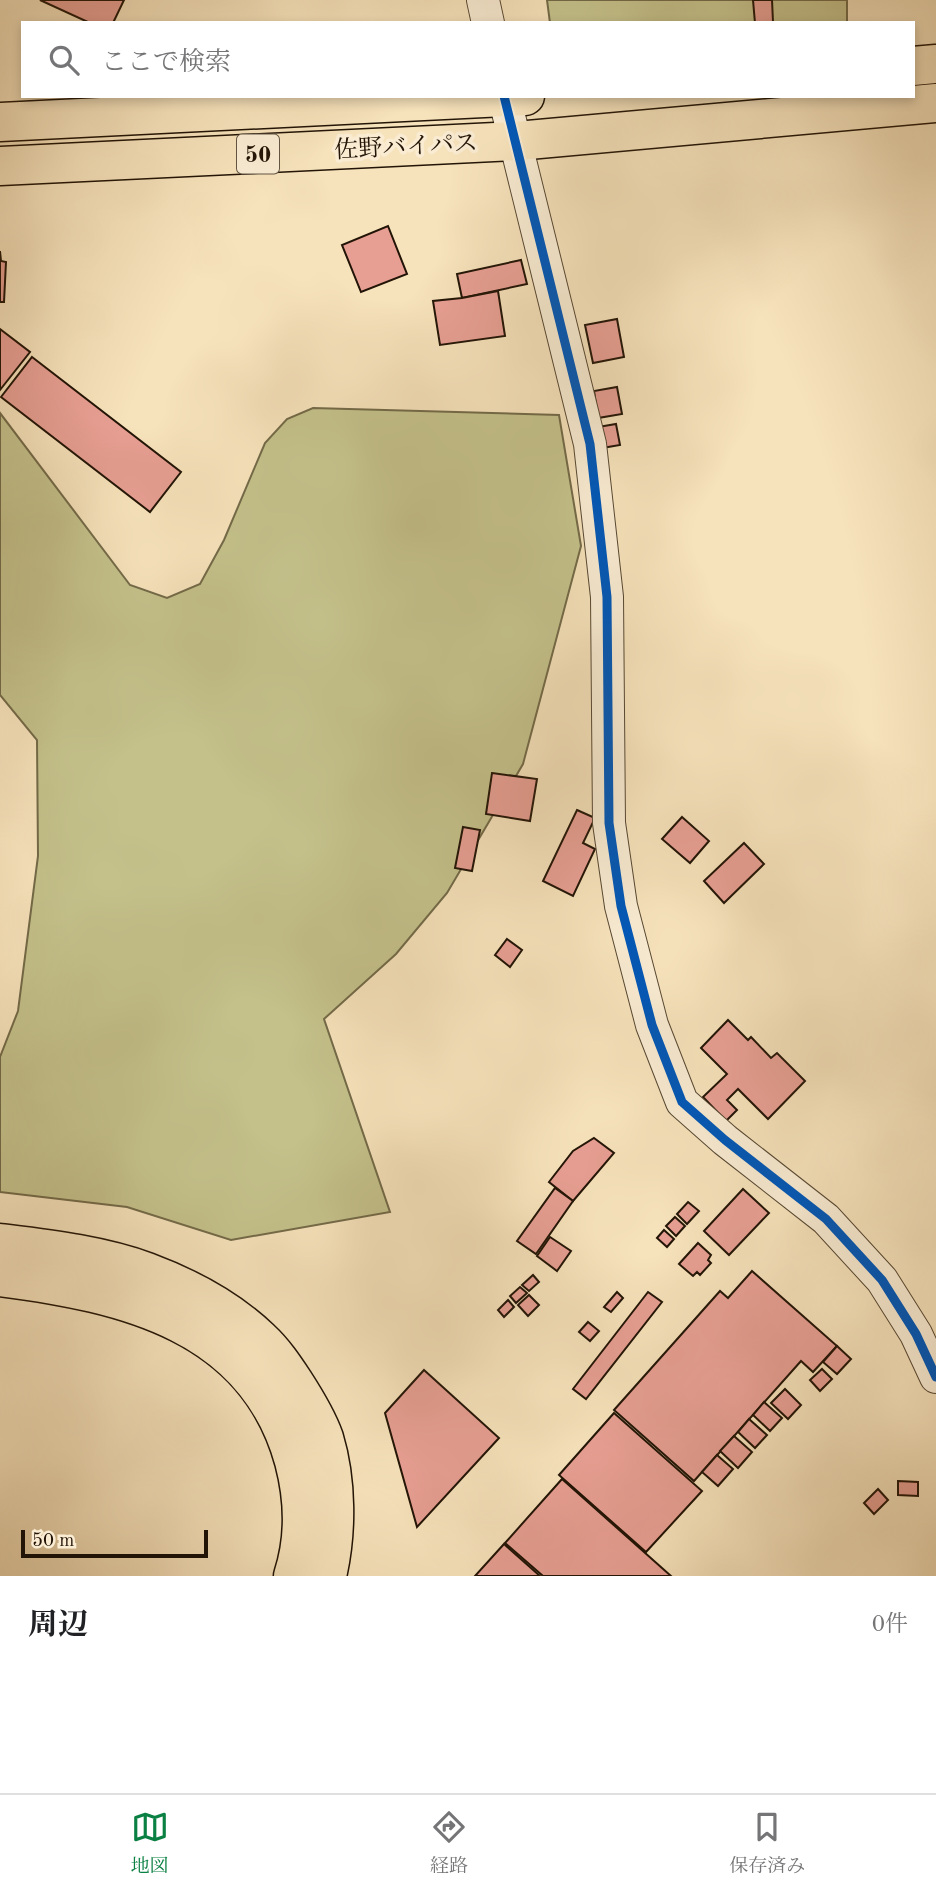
<!DOCTYPE html>
<html lang="ja">
<meta charset="utf-8">
<style>
:root{--surface:#fff;--page:#f6f6f6;--text:#202124;--muted:#757577;--line:#e0e0e0;--accent:#0b8043}
body{margin:0;font-family:"Old Standard TT","Noto Serif JP",serif;background:var(--page);color:var(--text)}
.scale{position:absolute;left:21px;bottom:18px;width:187px;box-sizing:border-box;padding-left:7px;border:4px solid #221406;border-top:0;font-size:19px;line-height:24px;white-space:nowrap;color:#221406;-webkit-text-stroke:5px #f9ecd3;paint-order:stroke}
.list{margin:0;padding:0;list-style:none}
h2{display:flex;justify-content:space-between;align-items:center;height:91px;margin:0;padding:0 28px;font-size:30px}
h2 small{font-size:23px;font-weight:400;color:var(--muted)}
.icon{flex:none;width:38px;height:38px;fill:none;stroke:currentColor;stroke-width:2;stroke-linecap:round;stroke-linejoin:round}
.map{position:relative;flex:none;width:936px;height:1576px;overflow:hidden}
.search{position:absolute;background:var(--surface);box-shadow:0 4px 10px #0003;left:21px;right:21px;top:21px;height:77px;display:flex;align-items:center;gap:18px;box-sizing:border-box;padding:0 24px;border-radius:0px;color:var(--muted);font-size:26px}
.sheet{height:217px;background:var(--surface)}
nav{display:flex;justify-content:space-around;align-items:center;box-sizing:border-box;height:98px;border-top:2px solid var(--line);background:var(--surface);font-size:19px;color:var(--muted)}
nav a{display:grid;justify-items:center;gap:4px}
nav .on{color:var(--accent)}
.map>svg:first-child{display:block}
.green{fill:#c4c18b;stroke:#736a48;stroke-width:2}
.building{fill:#e79f93;stroke:#221406;stroke-width:2}
.lines{fill:none;stroke-linecap:round;stroke-linejoin:round}
.minor-casing{stroke:#574833;stroke-width:34}
.highway-casing{stroke:#221406;stroke-width:41}
.minor{stroke:#f9ecd3;stroke-width:32}
.highway{stroke:#f6e2bb;stroke-width:38}
.cycleway-casing{stroke:#f9ecd3;stroke-width:13}
.cycleway{stroke:#0057b8;stroke-width:9}
.labels{text-anchor:middle;stroke-width:7;stroke-linejoin:round;paint-order:stroke}
.shield{fill:#f9ecd3;stroke:#625544;stroke-width:2}
.shield-label{font-size:23px;font-weight:bold;fill:#221406}
.street-label{font-size:24px;fill:#221406;stroke:#f9ecd3}
</style>
<div class="map">
<svg width="936" height="1576" viewBox="0 0 936 1576">
<rect width="100%" height="100%" fill="#f6e2bb"/>
<filter id="stains"><feTurbulence type="fractalNoise" baseFrequency=".00286" numOctaves="4"/><feColorMatrix values="0 0 0 0 .2 0 0 0 0 .09 0 0 0 0 .02 0 0 0 .5 -.17"/></filter>
<radialGradient id="worn" r=".72"><stop offset=".6" stop-color="#630" stop-opacity="0"/><stop offset="1" stop-color="#630" stop-opacity=".3"/></radialGradient>
<g class="green">
<polygon points="547,0 847,0 847,23 550,23"/>
<polygon points="313,408 559,415 581,546 523,764 447,893 396,954 324,1019 390,1212 231,1240 127,1207 0,1192 0,1057 18,1011 38,856 37,740 0,695 0,413 130,585 167,598 200,584 224,540 265,443 287,419"/>
</g>
<g class="building">
<polygon points="40,0 124,0 113,23 90,23"/>
<polygon points="753,0 772,0 773,22 755,23"/>
<polygon points="388,226 407,274 361,292 342,245"/>
<polygon points="0,251 1,261 6,262 4,302 0,302"/>
<polygon points="521,260 527,284 462,298 457,274"/>
<polygon points="498,291 505,336 440,345 433,301 462,298"/>
<polygon points="617,319 624,357 593,363 585,325"/>
<polygon points="0,329 30,352 0,390"/>
<polygon points="32,357 181,472 150,512 1,397"/>
<polygon points="617,387 622,414 598,418 594,391"/>
<polygon points="616,424 620,445 602,448 598,427"/>
<polygon points="492,773 537,779 530,821 486,814"/>
<polygon points="577,810 595,818 583,843 595,849 573,896 543,881"/>
<polygon points="682,817 709,841 690,863 662,839"/>
<polygon points="463,827 480,830 472,871 455,868"/>
<polygon points="744,843 764,864 724,903 704,881"/>
<polygon points="507,939 522,950 510,967 495,955"/>
<polygon points="728,1020 748,1040 751,1037 771,1058 777,1053 805,1081 768,1119 738,1089 727,1100 737,1110 726,1121 703,1097 727,1074 701,1048"/>
<polygon points="594,1138 614,1153 573,1201 549,1182 573,1151"/>
<polygon points="555,1188 573,1201 536,1254 517,1241"/>
<polygon points="743,1189 769,1213 729,1255 704,1231"/>
<polygon points="688,1202 699,1211 687,1224 677,1214"/>
<polygon points="675,1217 685,1226 676,1236 666,1226"/>
<polygon points="664,1230 674,1239 667,1247 657,1238"/>
<polygon points="550,1237 571,1251 557,1271 537,1256"/>
<polygon points="698,1243 711,1255 708,1260 711,1263 700,1275 697,1272 693,1276 679,1264"/>
<polygon points="752,1271 837,1346 813,1372 801,1361 694,1481 614,1410 720,1291 728,1298"/>
<polygon points="533,1275 539,1282 529,1291 522,1285"/>
<polygon points="520,1287 527,1293 516,1303 510,1296"/>
<polygon points="617,1292 623,1298 611,1312 604,1307"/>
<polygon points="648,1292 662,1302 586,1399 573,1389"/>
<polygon points="529,1295 539,1305 528,1316 518,1305"/>
<polygon points="508,1300 514,1307 504,1317 498,1310"/>
<polygon points="588,1322 599,1331 590,1341 579,1332"/>
<polygon points="837,1346 851,1359 837,1374 823,1362"/>
<polygon points="822,1369 832,1379 820,1391 810,1380"/>
<polygon points="424,1370 499,1438 417,1527 385,1413"/>
<polygon points="785,1389 801,1405 788,1419 771,1403"/>
<polygon points="764,1402 782,1418 770,1431 753,1415"/>
<polygon points="614,1413 702,1491 646,1552 559,1475"/>
<polygon points="749,1419 767,1435 755,1448 738,1432"/>
<polygon points="734,1436 752,1452 738,1468 720,1451"/>
<polygon points="717,1455 733,1469 718,1486 702,1472"/>
<polygon points="562,1479 671,1576 543,1576 505,1543"/>
<polygon points="898,1481 918,1482 918,1496 898,1495"/>
<polygon points="878,1489 888,1500 874,1514 864,1503"/>
<polygon points="504,1544 540,1576 475,1576"/>
</g>
<g class="lines">
<defs>
<g id="minor">
<polyline points="483,0 488,23"/>
<polyline points="504,96 590,444 607,597 609,823 621,906 652,1025 682,1102 725,1140 826,1219 882,1280 916,1334 936,1377"/>
</g>
<g id="highway">
<polyline points="913,66 936,64"/>
<polyline points="0,122 525,96"/>
<polyline points="0,166 517,141 936,103"/>
<path d="M0 1243C48 1249 101 1255 147 1272 187 1287 230 1310 261 1340 274 1352 284 1367 294 1382 305 1399 317 1418 324 1438 337 1481 337 1533 327 1576"/>
<path d="M0 1277C125 1293 256 1323 294 1461 304 1499 305 1539 293 1576"/>
</g>
</defs>
<use href="#minor" class="minor-casing"/>
<use href="#highway" class="highway-casing"/>
<use href="#minor" class="minor"/>
<use href="#highway" class="highway"/>
<defs>
<polyline id="cycleway" points="504,96 590,444 607,597 609,823 621,906 652,1025 682,1102 725,1140 826,1219 882,1280 916,1334 936,1377"/>
</defs>
<use href="#cycleway" class="cycleway-casing"/>
<use href="#cycleway" class="cycleway"/>
</g>
<g class="labels">
<rect class="shield" x="237" y="134.5" width="42" height="39" rx="5"/>
<g class="shield-label">
<text x="258" y="162">50</text>
</g>
<g class="street-label">
<text transform="translate(406 146) rotate(-3)" y="8">佐野バイパス</text>
</g>
</g>
<rect width="100%" height="100%" filter="url(#stains)"/>
<rect width="100%" height="100%" fill="url(#worn)"/>
</svg>
<div class="scale">50 m</div>
<div class="search"><svg class="icon" aria-label="search" viewBox="0 0 24 24"><circle cx="10" cy="10" r="6"/><path d="M15 15l6 6"/></svg>ここで検索</div>
</div>
<section class="sheet">
<h2>周辺<small>0件</small></h2>
<ul class="list">
</ul>
</section>
<nav>
<a class="on"><svg class="icon" aria-label="map" viewBox="0 0 24 24"><path d="M3 6l6-2 6 2 6-2v14l-6 2-6-2-6 2zM9 4v14M15 6v14"/></svg>地図</a>
<a><svg class="icon" aria-label="directions" viewBox="0 0 24 24"><path d="M12 3l9 9-9 9-9-9zM9 14v-3h6M13 9l2 2-2 2"/></svg>経路</a>
<a><svg class="icon" aria-label="saved" viewBox="0 0 24 24"><path d="M7 4h10v16l-5-4-5 4z"/></svg>保存済み</a>
</nav>
